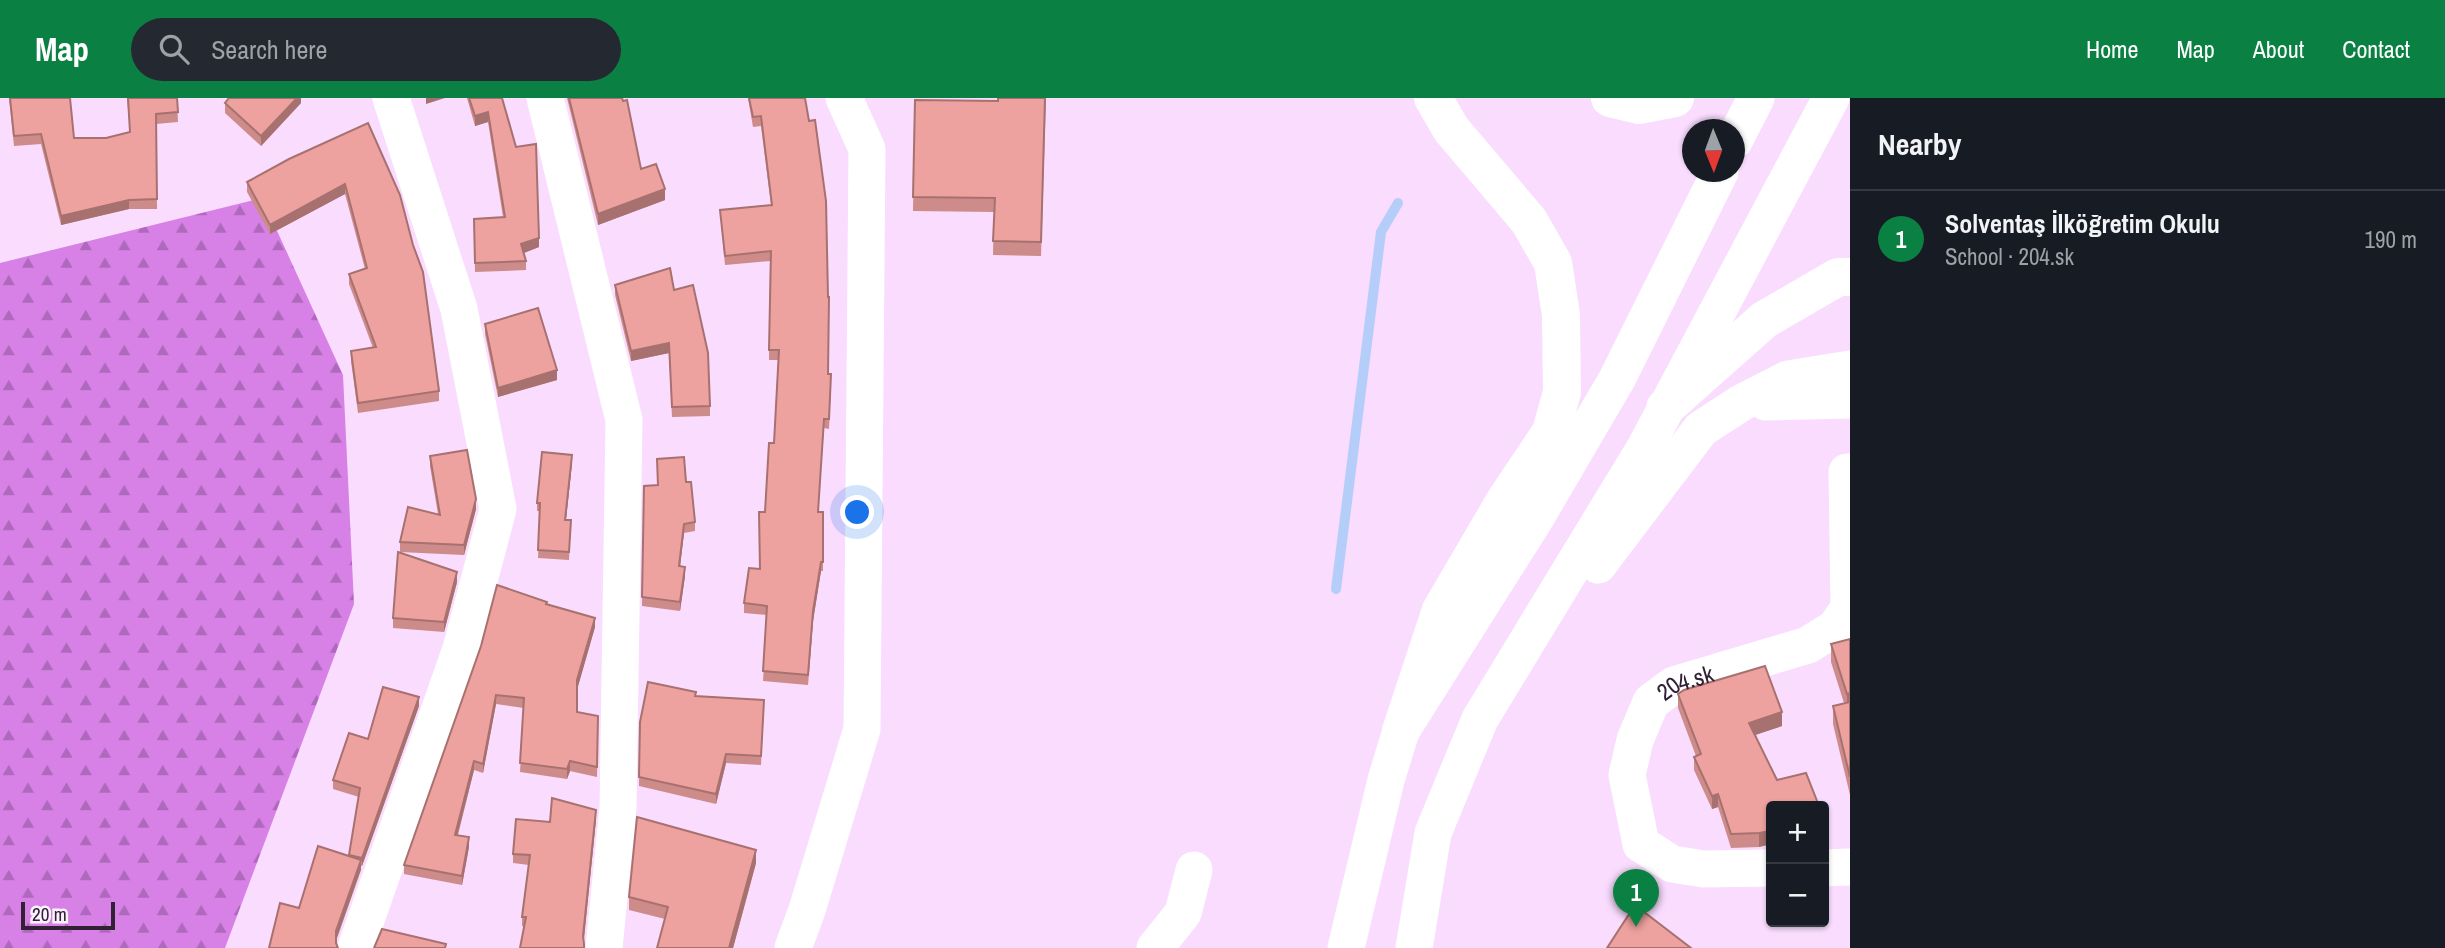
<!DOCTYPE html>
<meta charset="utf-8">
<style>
:root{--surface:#171b24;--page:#242831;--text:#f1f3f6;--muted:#9ea1a6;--line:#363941;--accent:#0b8043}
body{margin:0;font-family:"Archivo Narrow",sans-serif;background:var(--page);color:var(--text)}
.controls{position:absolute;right:21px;bottom:21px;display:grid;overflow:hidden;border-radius:7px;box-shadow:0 2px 5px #0004}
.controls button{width:63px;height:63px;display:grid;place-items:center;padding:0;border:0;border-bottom:2px solid var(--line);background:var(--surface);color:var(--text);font:35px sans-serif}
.compass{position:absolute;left:1682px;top:21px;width:63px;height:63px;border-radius:50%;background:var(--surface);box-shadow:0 2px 5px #0004;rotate:179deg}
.scale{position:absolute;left:21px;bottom:18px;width:94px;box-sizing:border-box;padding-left:7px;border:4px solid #322035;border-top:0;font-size:19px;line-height:24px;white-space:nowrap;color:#322035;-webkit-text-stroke:5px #fbf1fd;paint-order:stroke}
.you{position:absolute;left:858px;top:415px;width:24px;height:24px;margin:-18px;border:5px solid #fff;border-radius:50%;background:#1a73e8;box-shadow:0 0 0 10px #1a73e833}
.badge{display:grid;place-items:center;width:46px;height:46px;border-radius:50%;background:var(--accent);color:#fff;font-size:23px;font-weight:700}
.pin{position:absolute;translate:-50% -58px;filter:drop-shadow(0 2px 4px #0008)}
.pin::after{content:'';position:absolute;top:37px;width:24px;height:21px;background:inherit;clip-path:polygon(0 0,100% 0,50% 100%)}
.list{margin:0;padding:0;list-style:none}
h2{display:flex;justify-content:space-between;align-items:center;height:91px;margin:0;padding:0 28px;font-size:30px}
h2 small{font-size:23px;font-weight:400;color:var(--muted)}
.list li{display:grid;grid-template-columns:46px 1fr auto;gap:21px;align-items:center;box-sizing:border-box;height:98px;padding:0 28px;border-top:2px solid var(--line)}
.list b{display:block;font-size:26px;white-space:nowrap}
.list p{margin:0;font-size:23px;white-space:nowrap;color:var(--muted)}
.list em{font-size:23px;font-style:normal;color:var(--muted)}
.icon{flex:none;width:38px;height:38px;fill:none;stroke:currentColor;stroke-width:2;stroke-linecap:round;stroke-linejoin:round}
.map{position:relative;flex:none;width:1850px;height:850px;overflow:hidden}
header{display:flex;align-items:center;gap:42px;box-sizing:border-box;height:98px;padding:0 35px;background:var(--accent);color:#fff}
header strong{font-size:33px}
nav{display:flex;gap:38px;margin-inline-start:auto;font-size:24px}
.search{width:490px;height:63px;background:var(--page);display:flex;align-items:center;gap:18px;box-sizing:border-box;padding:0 24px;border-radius:38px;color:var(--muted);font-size:26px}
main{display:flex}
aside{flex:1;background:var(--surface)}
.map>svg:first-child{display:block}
.forest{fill:url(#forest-firs)}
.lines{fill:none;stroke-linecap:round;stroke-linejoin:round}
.stream{stroke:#b5cef9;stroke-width:10}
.minor{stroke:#fff;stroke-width:37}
.highway{stroke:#fff;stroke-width:38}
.wall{fill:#cd8b89}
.shaded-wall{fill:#a7716f}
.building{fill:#eea29f;stroke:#a7716f;stroke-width:2}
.labels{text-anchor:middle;stroke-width:6;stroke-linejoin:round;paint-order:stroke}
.street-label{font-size:24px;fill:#322035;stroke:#fbf1fd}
</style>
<header>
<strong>Map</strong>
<div class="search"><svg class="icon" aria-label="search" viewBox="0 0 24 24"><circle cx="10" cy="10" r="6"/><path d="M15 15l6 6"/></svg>Search here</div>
<nav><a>Home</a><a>Map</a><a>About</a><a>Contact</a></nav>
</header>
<main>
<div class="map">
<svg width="1850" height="850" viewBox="0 0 1850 850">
<defs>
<pattern id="forest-firs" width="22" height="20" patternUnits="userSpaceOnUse" patternTransform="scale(1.75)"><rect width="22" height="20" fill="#d781e7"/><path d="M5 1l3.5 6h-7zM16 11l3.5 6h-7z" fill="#af69bc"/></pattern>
</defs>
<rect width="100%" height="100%" fill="#f9dcfe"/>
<polygon class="forest" points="262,100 343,277 354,506 225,850 0,850 0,165"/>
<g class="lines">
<polyline class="stream" points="1336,491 1381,134 1398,105"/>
<g class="minor">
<polyline points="545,0 624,322 618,710 604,850"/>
<polyline points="1734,43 1756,0"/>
<polyline points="1766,304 1850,302"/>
<polyline points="1598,467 1701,331 1741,305 1788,281 1850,271"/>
<path id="s1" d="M1771 770 1704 771 1672 766 1641 746 1627 677 1635 642 1651 604 1674 587 1808 547 1835 530 1849 510 1847 374H1850"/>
<polyline points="1824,770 1850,769"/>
<polyline points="356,850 461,551 498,411 459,211 391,0"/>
<polyline points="793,850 807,812 862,631 867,51 844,0"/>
<polyline points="1155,850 1183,815 1194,772"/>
<polyline points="1346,850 1386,682 1401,633 1535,421 1617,281 1720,74"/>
<polyline points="1414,850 1433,735 1480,621 1646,348 1831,0"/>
</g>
<g class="highway">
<polyline points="1610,0 1639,7 1675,0"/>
<polyline points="1665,310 1764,222 1838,179 1850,179"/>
<polyline points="1401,633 1441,512 1506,401 1551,334 1562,294 1561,217 1553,165 1529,123 1451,31 1433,0"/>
</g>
</g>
<g class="wall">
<polygon points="9,0 70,0 74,40 106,40 130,34 127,0 177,0 178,24 156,26 157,111 129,111 61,127 41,46 14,48"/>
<polygon points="301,0 301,5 261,48 225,15 225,5"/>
<polygon points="467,0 502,0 539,149 524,155 526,163 526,172 475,174 474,121 503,119 488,24 475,28"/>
<polygon points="567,0 622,0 641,71 665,102 598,127"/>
<polygon points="748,0 805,0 828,276 831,286 829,331 824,330 818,414 823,414 823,473 821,473 813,523 808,587 763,583 767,517 744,515 744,505 759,471 765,414 774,345 778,262 769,262 770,163 725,167 720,112 771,107 761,28 753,29"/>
<polygon points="1046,0 1041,158 993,157 994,114 913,113 915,2 998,3"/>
<polygon points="368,25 439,293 439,303 358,315 351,263 351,253 373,250 349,186 349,176 365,171 345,96 270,136 247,94 247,84"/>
<polygon points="615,187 674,192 710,308 710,318 672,319 669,255 631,263 615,197"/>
<polygon points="485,226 557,282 498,299 485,236"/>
<polygon points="430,358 476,411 464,457 400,454 400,444 438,416 430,368"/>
<polygon points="657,361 686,384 695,424 695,433 684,435 680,468 685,478 680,513 642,508 644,388 658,387"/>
<polygon points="572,365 566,422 571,422 569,462 538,460 540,413 537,413 537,405"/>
<polygon points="457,484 444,534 393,530 393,520"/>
<polygon points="595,529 577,591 577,614 598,618 597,679 570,673 567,681 520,674 524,610 496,606 483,675 474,672 458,737 469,749 462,787 404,776 404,767 481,548"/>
<polygon points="1850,541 1850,697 1833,626 1833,608 1844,605 1831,564 1831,546"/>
<polygon points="1678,596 1782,628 1755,637 1771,708 1771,746 1759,749 1731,750 1718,709 1712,711 1694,672 1694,659 1696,658 1678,610"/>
<polygon points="696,598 764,611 761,667 726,665 716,706 639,688 640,624"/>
<polygon points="419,608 362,768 361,768 361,772 299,810 349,758 359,699 333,691 333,682 368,641"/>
<polygon points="596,721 584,842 584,850 522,828 522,819 529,767 513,765 513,756 550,724"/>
<polygon points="756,765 733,850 657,850 665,821 629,812 629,799"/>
</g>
<g class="shaded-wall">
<polygon points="297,0 301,0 301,5 261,48 261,38"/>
<polygon points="426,0 445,0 426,6"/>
<polygon points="488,14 488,24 475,28 475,18"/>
<polygon points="345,86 345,96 270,136 270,127"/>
<polygon points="665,91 665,102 598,127 598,116"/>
<polygon points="129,102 129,111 61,127 61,118"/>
<polygon points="539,140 539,149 521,156 521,146"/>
<polygon points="669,245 669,255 631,263 631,253"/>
<polygon points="557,272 557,282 498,299 498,290"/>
<polygon points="572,357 572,365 565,430 565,422"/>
<polygon points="476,401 476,411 464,457 464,447"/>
<polygon points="684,426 684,435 679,477 679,468"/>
<polygon points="821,464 821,473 813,523 808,587 813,513"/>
<polygon points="685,469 685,478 680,513 680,504"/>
<polygon points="457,474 457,484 444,534 444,524"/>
<polygon points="595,520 595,529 577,592 577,582"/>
<polygon points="1850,595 1850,613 1847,613 1847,596"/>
<polygon points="496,597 496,606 483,675 483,666"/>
<polygon points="419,599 419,608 362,768 362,760"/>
<polygon points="1782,614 1782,628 1749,639 1749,625"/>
<polygon points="726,656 726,665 716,706 716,696"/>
<polygon points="474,663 474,672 455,746 455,737"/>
<polygon points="570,663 570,673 567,681 567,671"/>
<polygon points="1718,696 1718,709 1712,711 1712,698"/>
<polygon points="596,712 596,721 583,848 583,838"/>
<polygon points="1771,733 1771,746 1759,749 1759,735"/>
<polygon points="469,739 469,749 462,787 462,778"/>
<polygon points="756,752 756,765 733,850 729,850"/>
<polygon points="361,762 361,772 336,843 336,833"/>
</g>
<g class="building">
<polygon points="10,0 70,0 74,40 106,40 130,34 128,0 177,0 178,14 156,16 157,101 129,102 61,118 41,36 14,38"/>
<polygon points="229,0 297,0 261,38 225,5"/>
<polygon points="469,0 502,0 516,49 536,46 539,140 521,146 526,163 475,165 474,121 505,119 488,14 475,18"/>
<polygon points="569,0 622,0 623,3 627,2 641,71 656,66 665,91 598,116"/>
<polygon points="749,0 805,0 809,23 815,22 826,103 828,199 829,199 828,276 831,276 829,321 824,321 818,414 823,414 823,464 821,464 813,513 808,577 763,573 767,508 744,505 749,470 760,471 759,414 765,414 769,345 774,345 779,252 769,252 771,153 725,158 720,112 772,107 761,18 753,19"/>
<polygon points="998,0 1045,0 1041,144 993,143 995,100 913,99 915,2 998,3"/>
<polygon points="368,25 400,97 413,147 423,174 439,293 358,305 351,253 376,249 349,176 367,170 345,86 270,127 247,84 289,61"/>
<polygon points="670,170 674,192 693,187 708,255 710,308 672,309 669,245 631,253 615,187"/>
<polygon points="538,210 557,272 498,290 485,226"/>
<polygon points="467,352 476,401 464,447 400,444 408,409 440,417 430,358"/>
<polygon points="542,354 572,357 565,422 571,422 569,454 538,452 540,405 537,405"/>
<polygon points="684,359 686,384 691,384 695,424 684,426 679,468 685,469 680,504 642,499 644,388 658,387 657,361"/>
<polygon points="398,454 457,474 444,524 393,520"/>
<polygon points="497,487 547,504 546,506 595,520 577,582 577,614 598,618 597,669 570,663 567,671 520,665 524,600 496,597 483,666 474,663 455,737 469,739 462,778 404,767 481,548"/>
<polygon points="1850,541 1850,595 1847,596 1831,546"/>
<polygon points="1765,568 1782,614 1749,625 1777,682 1806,675 1819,708 1771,708 1771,733 1759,735 1731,736 1718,696 1712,698 1694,659 1701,656 1678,596 1684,592"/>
<polygon points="648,584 696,594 695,598 764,602 761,658 726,656 716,696 639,679 640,624"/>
<polygon points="383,589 419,599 362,760 349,757 360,690 333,682 349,635 368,641"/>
<polygon points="1850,604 1850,679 1833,608"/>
<polygon points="552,700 596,712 583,838 584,846 584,850 520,850 526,819 522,819 530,757 513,756 516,721 550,724"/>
<polygon points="637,719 756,752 729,850 657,850 668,809 629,799"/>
<polygon points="318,748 361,762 336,833 336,845 338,850 269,850 280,805 299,810"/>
<polygon points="1635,807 1691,850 1607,850"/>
<polygon points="382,831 446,846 445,850 374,850"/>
</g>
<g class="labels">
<g class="street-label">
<text dy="8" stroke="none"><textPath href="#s1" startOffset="324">204.sk</textPath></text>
</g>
</g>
</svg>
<div class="controls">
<button>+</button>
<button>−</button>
</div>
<svg class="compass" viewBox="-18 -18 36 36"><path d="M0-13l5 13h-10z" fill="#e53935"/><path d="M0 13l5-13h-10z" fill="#9ea1a6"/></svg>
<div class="scale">20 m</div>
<div class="you"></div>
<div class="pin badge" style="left:1636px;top:829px">1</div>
</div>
<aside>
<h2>Nearby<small></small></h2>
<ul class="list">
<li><span class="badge">1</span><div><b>Solventaş İlköğretim Okulu</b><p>School · 204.sk</p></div><em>190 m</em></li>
</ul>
</aside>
</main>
